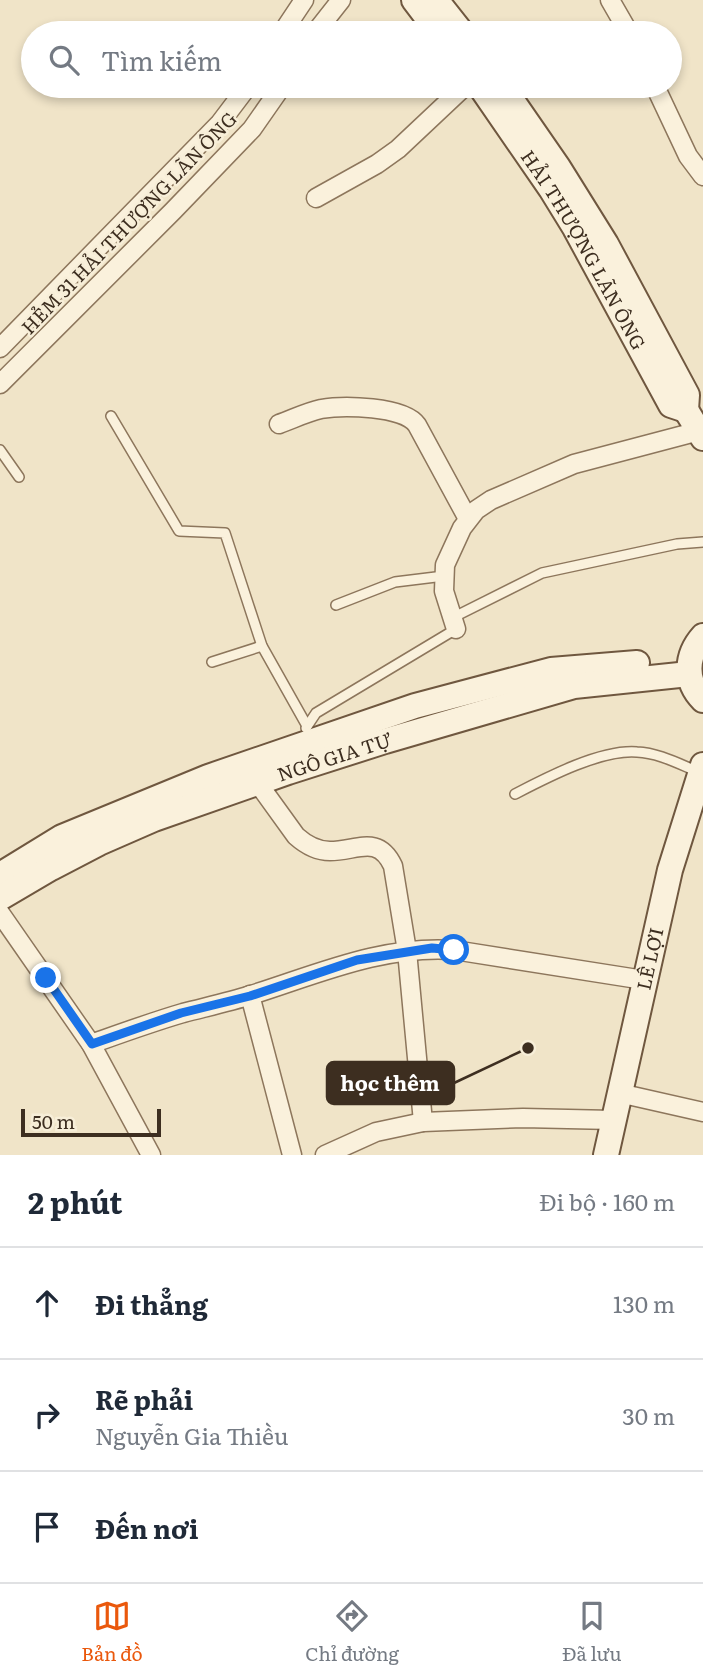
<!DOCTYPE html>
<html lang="vi">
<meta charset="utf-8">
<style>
:root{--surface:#fff;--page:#f2f2f3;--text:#1f2937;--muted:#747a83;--line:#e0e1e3;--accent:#ea580c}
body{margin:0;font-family:Literata,serif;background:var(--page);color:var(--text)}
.scale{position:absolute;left:21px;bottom:18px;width:140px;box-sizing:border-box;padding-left:7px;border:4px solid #3d2e20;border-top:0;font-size:19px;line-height:24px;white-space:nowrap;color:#3d2e20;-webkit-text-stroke:5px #f7eed8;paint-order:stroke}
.stop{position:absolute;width:21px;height:21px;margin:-16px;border:5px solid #1a73e8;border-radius:50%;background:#fff}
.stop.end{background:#1a73e8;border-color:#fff;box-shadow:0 2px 7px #0008}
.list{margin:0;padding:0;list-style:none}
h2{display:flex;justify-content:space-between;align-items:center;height:91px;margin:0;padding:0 28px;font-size:30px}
h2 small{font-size:23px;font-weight:400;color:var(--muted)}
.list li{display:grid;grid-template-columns:46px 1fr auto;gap:21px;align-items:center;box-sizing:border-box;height:112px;padding:0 28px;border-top:2px solid var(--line)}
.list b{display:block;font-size:26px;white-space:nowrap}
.list p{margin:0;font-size:23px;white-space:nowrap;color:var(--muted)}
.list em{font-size:23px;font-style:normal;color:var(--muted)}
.icon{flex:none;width:38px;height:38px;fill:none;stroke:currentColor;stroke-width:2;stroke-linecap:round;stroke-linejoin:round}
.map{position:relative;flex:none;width:703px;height:1155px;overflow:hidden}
.search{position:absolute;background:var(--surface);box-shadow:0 4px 10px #0003;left:21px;right:21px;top:21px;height:77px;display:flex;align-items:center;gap:18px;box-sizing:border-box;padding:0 24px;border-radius:38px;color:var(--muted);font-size:26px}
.sheet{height:427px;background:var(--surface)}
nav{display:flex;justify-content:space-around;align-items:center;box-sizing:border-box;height:98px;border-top:2px solid var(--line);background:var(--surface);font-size:19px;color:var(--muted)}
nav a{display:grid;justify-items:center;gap:4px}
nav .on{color:var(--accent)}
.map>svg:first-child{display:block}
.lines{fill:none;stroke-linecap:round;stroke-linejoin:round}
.lane-casing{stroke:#8d765c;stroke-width:12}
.street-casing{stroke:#8d765c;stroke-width:21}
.secondary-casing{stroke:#6f573f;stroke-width:28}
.lane{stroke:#faf1dc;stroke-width:9}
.street{stroke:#faf1dc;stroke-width:18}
.secondary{stroke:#faf1dc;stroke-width:24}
.route{stroke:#1a73e8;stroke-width:9}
.labels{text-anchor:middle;stroke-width:5;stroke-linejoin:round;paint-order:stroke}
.street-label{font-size:19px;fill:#3d2e20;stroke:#f7eed8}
.leader{fill:none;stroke:#3d2e20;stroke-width:2.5}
.callout-dot{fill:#3d2e20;stroke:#f7eed8;stroke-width:2.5}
.callout{fill:#3d2e20;stroke:#3d2e20;stroke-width:2.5}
.callout-label{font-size:21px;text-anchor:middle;font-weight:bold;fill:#fff}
</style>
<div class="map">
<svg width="703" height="1155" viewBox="0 0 703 1155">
<rect width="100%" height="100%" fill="#f0e4c8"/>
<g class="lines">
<defs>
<g id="lane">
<polyline points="111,416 179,531 225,533 262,646 307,726"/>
<polyline points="0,450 19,477"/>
<polyline points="336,605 395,582 444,576"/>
<polyline points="452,618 542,573 677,544 703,542"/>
<polyline points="212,662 262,646"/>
<polyline points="306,728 316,713 456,629"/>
<path d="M515 794C546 778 601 749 637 752 659 753 679 764 699 772"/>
</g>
<g id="street">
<polyline points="610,0 629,33"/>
<polyline points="282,33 304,0"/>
<polyline points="315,33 341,0"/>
<polyline points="655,86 688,156 703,176"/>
<polyline points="316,198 377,164 398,149 465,86"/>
<polyline points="0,348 220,123 248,86"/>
<polyline points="0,384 173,211 252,129 282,86"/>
<path d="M279 424C293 419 307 412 321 409 343 405 404 406 417 425L468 519"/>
<polyline points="456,629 444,591 445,565 462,528 476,510 491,500 574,464 699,431"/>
<path d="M257 782 296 836C306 845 316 851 330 851 357 851 378 834 393 866L407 951 423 1122"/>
<polyline points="0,913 91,1044 151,1155"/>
<polyline points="250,995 292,1155"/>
<path d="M91 1044C122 1033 152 1022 183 1013 206 1007 229 1002 251 995 318 974 382 945 454 950L644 980"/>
<polyline points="619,1093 703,1112"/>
<polyline points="325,1155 376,1132 423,1122 523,1118 613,1120"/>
</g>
<g id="secondary">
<polyline points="414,0 439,33"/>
<polyline points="436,0 462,33"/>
<path id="s1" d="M480 86 551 189 575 228 671 405 686 410 687 395 606 244 558 167 502 86"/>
<polyline points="686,410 703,438"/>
<path d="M703 636C686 655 684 681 703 700"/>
<polyline points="0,875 62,837 208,777 415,706 551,670 637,663"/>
<path id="s2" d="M0 898 51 868 99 843 154 819 288 772 385 741 574 686 689 674"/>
<path id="s3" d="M606 1155 670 870 703 765"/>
</g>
</defs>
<use href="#lane" class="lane-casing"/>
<use href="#street" class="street-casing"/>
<use href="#secondary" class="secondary-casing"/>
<use href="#lane" class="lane"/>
<use href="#street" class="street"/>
<use href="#secondary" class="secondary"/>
</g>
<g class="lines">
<polyline class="route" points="46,978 92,1044 181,1013 250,996 357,960 432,948 454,950"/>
</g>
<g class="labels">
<g class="street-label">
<text transform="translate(129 223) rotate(-46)" y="7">HẺM 31 HẢI THƯỢNG LÃN ÔNG</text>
<text dy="7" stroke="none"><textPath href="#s1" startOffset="194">HẢI THƯỢNG LÃN ÔNG</textPath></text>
<text dy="7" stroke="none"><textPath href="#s2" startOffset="364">NGÔ GIA TỰ</textPath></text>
<text dy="7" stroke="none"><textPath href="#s3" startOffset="201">LÊ LỢI</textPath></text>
</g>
</g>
<path class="leader" d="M528 1048L454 1083"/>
<circle class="callout-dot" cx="528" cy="1048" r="7"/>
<rect class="callout" x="327" y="1062" width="127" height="42" rx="7"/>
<g class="callout-label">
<text x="390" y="1091">học thêm</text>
</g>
</svg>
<div class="scale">50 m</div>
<div class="stop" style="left:454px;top:950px"></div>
<div class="stop end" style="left:46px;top:978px"></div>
<div class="search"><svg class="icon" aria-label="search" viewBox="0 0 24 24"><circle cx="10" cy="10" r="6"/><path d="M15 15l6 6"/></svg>Tìm kiếm</div>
</div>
<section class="sheet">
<h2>2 phút<small>Đi bộ · 160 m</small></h2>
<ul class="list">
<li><svg class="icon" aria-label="ahead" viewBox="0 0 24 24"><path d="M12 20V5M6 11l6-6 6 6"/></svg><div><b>Đi thẳng</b></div><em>130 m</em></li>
<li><svg class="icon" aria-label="right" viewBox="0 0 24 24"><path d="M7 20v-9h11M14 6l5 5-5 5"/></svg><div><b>Rẽ phải</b><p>Nguyễn Gia Thiều</p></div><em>30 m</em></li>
<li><svg class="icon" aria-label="arrive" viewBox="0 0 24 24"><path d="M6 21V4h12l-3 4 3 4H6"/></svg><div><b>Đến nơi</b></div></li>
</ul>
</section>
<nav>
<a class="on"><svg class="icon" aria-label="map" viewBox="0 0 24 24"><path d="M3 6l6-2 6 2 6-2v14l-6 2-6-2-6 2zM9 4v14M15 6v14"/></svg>Bản đồ</a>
<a><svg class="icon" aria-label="directions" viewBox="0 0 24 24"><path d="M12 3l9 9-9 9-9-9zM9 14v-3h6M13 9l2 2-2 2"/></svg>Chỉ đường</a>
<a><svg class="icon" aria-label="saved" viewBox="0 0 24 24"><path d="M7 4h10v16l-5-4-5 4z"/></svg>Đã lưu</a>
</nav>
